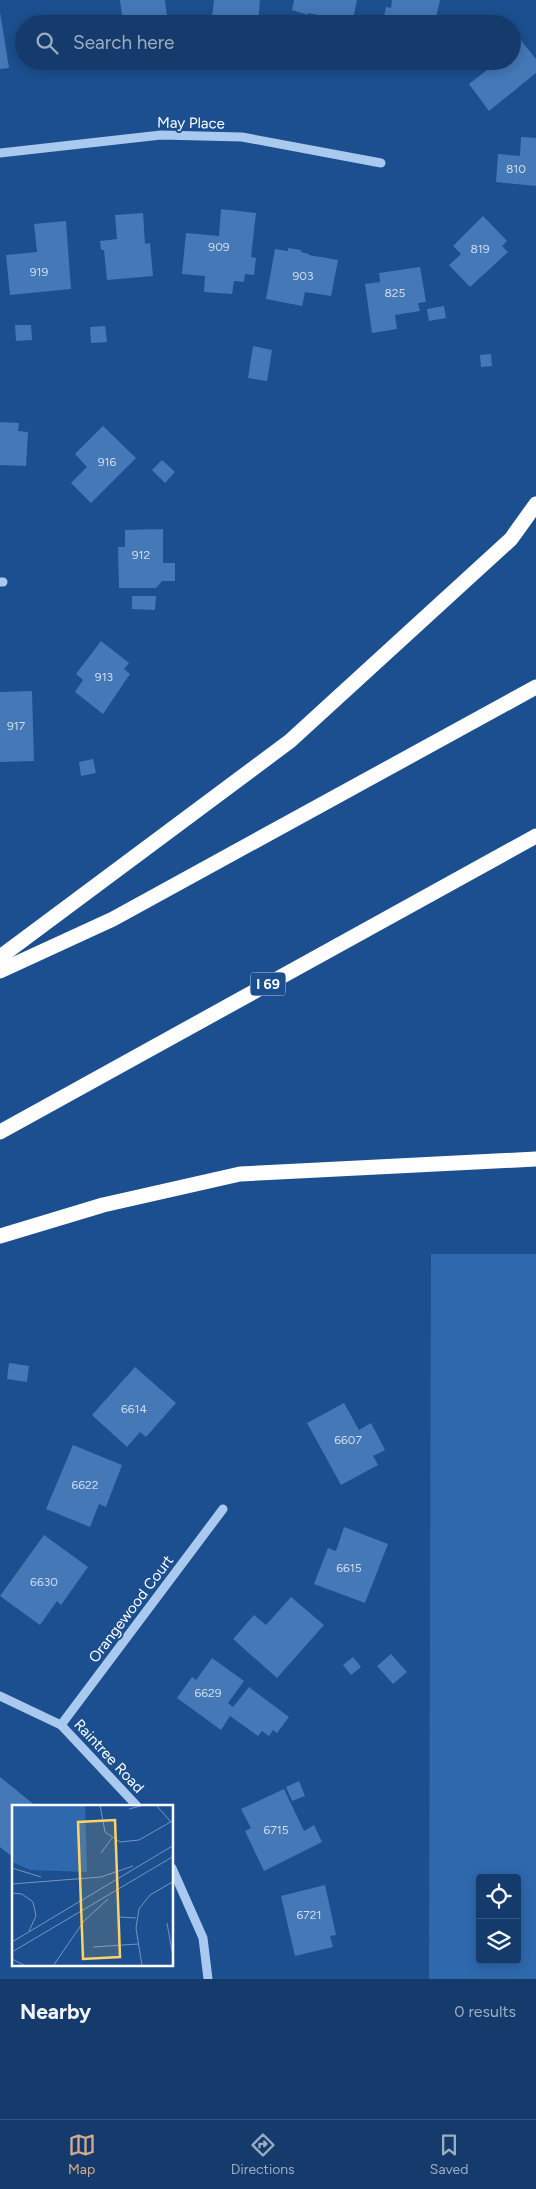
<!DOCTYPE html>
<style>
:root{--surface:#143b6b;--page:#214673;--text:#f1f3f6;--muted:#9dadc1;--line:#33557e;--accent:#d6ab8b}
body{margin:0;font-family:Figtree,sans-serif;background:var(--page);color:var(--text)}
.controls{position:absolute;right:15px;bottom:15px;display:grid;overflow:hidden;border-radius:5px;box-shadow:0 2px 12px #0003}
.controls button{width:45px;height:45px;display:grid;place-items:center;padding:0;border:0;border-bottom:1px solid var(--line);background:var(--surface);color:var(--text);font:25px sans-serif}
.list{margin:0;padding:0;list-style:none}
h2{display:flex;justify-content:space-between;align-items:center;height:65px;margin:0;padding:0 20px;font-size:21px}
h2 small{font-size:16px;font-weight:400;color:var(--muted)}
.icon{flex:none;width:28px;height:28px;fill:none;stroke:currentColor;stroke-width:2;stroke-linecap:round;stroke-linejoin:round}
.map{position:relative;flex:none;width:536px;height:1979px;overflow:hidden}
.search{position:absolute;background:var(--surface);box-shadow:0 2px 12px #0003;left:15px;right:15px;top:15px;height:55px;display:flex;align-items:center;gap:12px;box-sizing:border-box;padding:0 18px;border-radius:28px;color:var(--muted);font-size:19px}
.sheet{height:140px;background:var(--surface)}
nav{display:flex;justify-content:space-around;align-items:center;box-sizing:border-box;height:70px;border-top:1px solid var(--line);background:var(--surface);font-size:14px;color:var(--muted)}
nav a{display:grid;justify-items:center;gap:2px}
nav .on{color:var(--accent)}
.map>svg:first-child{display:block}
.green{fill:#2e69ad;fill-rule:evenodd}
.building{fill:#4478b7}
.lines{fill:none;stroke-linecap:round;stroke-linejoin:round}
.minor{stroke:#a9c9ee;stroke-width:9}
.highway{stroke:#fff;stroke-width:15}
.labels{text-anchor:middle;stroke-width:4;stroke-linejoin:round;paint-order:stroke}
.number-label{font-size:12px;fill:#d0dded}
.shield{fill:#1b4f8f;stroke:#bbcadd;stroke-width:1}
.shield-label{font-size:14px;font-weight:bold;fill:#fff}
.street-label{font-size:15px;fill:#fff;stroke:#1b4f8f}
.inset-road{fill:none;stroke:#7695bc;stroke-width:1}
.view{fill:#ffd166;fill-opacity:0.15;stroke:#ffd166;stroke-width:2.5}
.inset-edge{fill:none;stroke:#fff;stroke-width:2.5}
</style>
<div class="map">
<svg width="536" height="1979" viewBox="0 0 536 1979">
<rect width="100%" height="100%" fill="#1b4f8f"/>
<path class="green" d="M431 1254H536V1979H429ZM480 1878H517V1960H480Z"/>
<g class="building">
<polygon points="120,0 165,0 168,24 123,24"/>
<polygon points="214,0 260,0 258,24 208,24 208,17 212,17"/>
<polygon points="294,0 357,0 353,19 355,19 355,24 322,24 324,16 308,13 308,15 292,10"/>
<polygon points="392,0 440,0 436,18 431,17 429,24 399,24 400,20 384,17 386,7 391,8"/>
<polygon points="0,12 9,68 0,69"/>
<polygon points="512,29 536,59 536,73 489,111 469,84 491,67 487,61 512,61"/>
<polygon points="64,61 91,61 91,63 64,65"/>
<polygon points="521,137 536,138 536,186 496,182 498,154 520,156"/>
<polygon points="221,209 256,213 251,257 256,258 254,275 245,274 244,282 234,281 232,294 204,292 205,276 182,274 186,233 219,236"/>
<polygon points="143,213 145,244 150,243 153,276 107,280 104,250 101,250 100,241 117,239 115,215"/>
<polygon points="483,216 507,241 502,246 508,252 470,287 449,265 461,254 453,246"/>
<polygon points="66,221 71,289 10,295 6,255 37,252 34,224"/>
<polygon points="288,248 301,250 301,252 309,254 309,255 338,260 331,296 305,292 302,306 266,299 275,249 288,251"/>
<polygon points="420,267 426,302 418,303 420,311 395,315 397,329 372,333 365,284 380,282 379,273"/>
<polygon points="444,306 446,318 429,321 427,309"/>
<polygon points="15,325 31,325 32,340 16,341"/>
<polygon points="105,326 107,342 91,343 90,327"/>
<polygon points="253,346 272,350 267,381 248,378"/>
<polygon points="491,354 492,366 481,367 480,355"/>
<polygon points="0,422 19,423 18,431 28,432 26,466 0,465"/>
<polygon points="103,426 136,458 91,503 71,483 87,467 75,454"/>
<polygon points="162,460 175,472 165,483 152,470"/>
<polygon points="163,529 163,563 175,563 175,581 162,581 156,588 119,588 118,547 125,547 125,530"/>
<polygon points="132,596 156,596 155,610 132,609"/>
<polygon points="101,641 129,663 124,669 130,674 103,714 75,692 83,680 76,674"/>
<polygon points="32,691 34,761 0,762 0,692"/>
<polygon points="93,759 96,773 81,776 79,762"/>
<polygon points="9,1363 29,1366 27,1382 7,1379"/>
<polygon points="135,1367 176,1403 146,1437 140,1432 127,1447 92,1415"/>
<polygon points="344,1403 359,1430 371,1423 385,1450 373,1456 378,1465 341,1485 307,1423"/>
<polygon points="73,1445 122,1465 106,1507 99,1504 90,1527 46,1509"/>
<polygon points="344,1527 388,1544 365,1603 314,1584 328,1548 336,1551"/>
<polygon points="44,1535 88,1567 61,1605 57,1601 40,1625 0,1596"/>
<polygon points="291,1597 324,1625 277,1678 233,1639 254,1615 266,1625"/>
<polygon points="391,1654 407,1672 393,1684 377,1666"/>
<polygon points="353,1657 361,1667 351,1675 343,1665"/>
<polygon points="212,1658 244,1681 228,1703 233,1707 249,1687 289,1717 277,1733 273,1730 269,1736 262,1731 258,1736 230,1716 221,1730 177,1698 192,1677 196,1680"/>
<polygon points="0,1777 36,1806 14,1806 14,1858 0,1847"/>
<polygon points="299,1781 305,1796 292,1801 286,1787"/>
<polygon points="284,1789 304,1831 314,1825 322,1842 264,1871 245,1831 251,1828 241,1809"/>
<polygon points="325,1885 336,1935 330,1936 333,1947 295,1956 281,1896"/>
</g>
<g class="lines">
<g class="minor">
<polyline points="0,153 161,135 242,137 381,163"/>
<polyline points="0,582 3,582"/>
<polyline points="0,1696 61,1725 137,1806"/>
<polyline points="61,1725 223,1509"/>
<polyline points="172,1868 203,1938 208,1979"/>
</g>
<g class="highway">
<polyline points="0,957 290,741 511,539 536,504"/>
<polyline points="0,971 113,919 536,687"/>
<polyline points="0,1132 536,836"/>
<polyline points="0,1236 103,1205 240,1174 536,1159"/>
</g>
</g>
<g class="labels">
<g class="number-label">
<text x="516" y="173">810</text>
<text x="219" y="251">909</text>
<text x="480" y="253">819</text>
<text x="39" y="276">919</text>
<text x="303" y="280">903</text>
<text x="395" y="297">825</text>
<text x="107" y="466">916</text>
<text x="141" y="559">912</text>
<text x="104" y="681">913</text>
<text x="16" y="730">917</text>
<text x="134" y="1413">6614</text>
<text x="348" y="1444">6607</text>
<text x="85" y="1489">6622</text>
<text x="349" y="1572">6615</text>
<text x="44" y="1586">6630</text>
<text x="208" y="1697">6629</text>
<text x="276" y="1834">6715</text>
<text x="309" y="1919">6721</text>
</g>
<rect class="shield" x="250.5" y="972.5" width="35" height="23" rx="4"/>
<g class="shield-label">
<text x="268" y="989">I 69</text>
</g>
<g class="street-label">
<text transform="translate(191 123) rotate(1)" y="5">May Place</text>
<text transform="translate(131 1609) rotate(-53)" y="5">Orangewood Court</text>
<text transform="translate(109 1756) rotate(47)" y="5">Raintree Road</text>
</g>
</g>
<g transform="translate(12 1805)">
<rect width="161" height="161" fill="#1b4f8f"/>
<path d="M0 0H73L75 67 18 65 0 57Z" fill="#2e69ad"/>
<path class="inset-road" d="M88 0 93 27 108 37 127 35 162 15M144 0 159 17M117 4 132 0M89 48 100 33M0 63 29 72M0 79 89 72 121 61M0 88 10 89 21 97 24 111 17 126M107 112 124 113M155 118 162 157M0 137 162 40M81 142 126 139M0 147 162 51M0 154 14 161M41 161 72 116 96 94M130 161 124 123 127 104 138 90 162 76"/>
<path class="view" d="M103 15 108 152 71 154 66 17Z"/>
<rect width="161" height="161" class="inset-edge"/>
</g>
</svg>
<div class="controls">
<button><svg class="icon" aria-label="locate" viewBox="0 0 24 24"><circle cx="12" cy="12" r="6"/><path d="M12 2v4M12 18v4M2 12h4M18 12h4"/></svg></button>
<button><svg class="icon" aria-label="layers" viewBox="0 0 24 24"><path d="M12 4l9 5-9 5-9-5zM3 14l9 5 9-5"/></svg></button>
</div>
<div class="search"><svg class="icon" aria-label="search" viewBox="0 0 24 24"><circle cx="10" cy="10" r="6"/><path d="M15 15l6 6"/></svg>Search here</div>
</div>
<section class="sheet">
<h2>Nearby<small>0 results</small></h2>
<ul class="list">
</ul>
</section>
<nav>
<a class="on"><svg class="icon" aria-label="map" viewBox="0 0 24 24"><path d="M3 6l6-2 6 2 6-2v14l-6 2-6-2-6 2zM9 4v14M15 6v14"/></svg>Map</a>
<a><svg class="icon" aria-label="directions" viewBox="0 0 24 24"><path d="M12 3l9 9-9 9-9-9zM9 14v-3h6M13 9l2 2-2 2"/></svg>Directions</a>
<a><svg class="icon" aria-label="saved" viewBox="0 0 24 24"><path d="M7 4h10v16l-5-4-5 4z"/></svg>Saved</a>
</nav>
